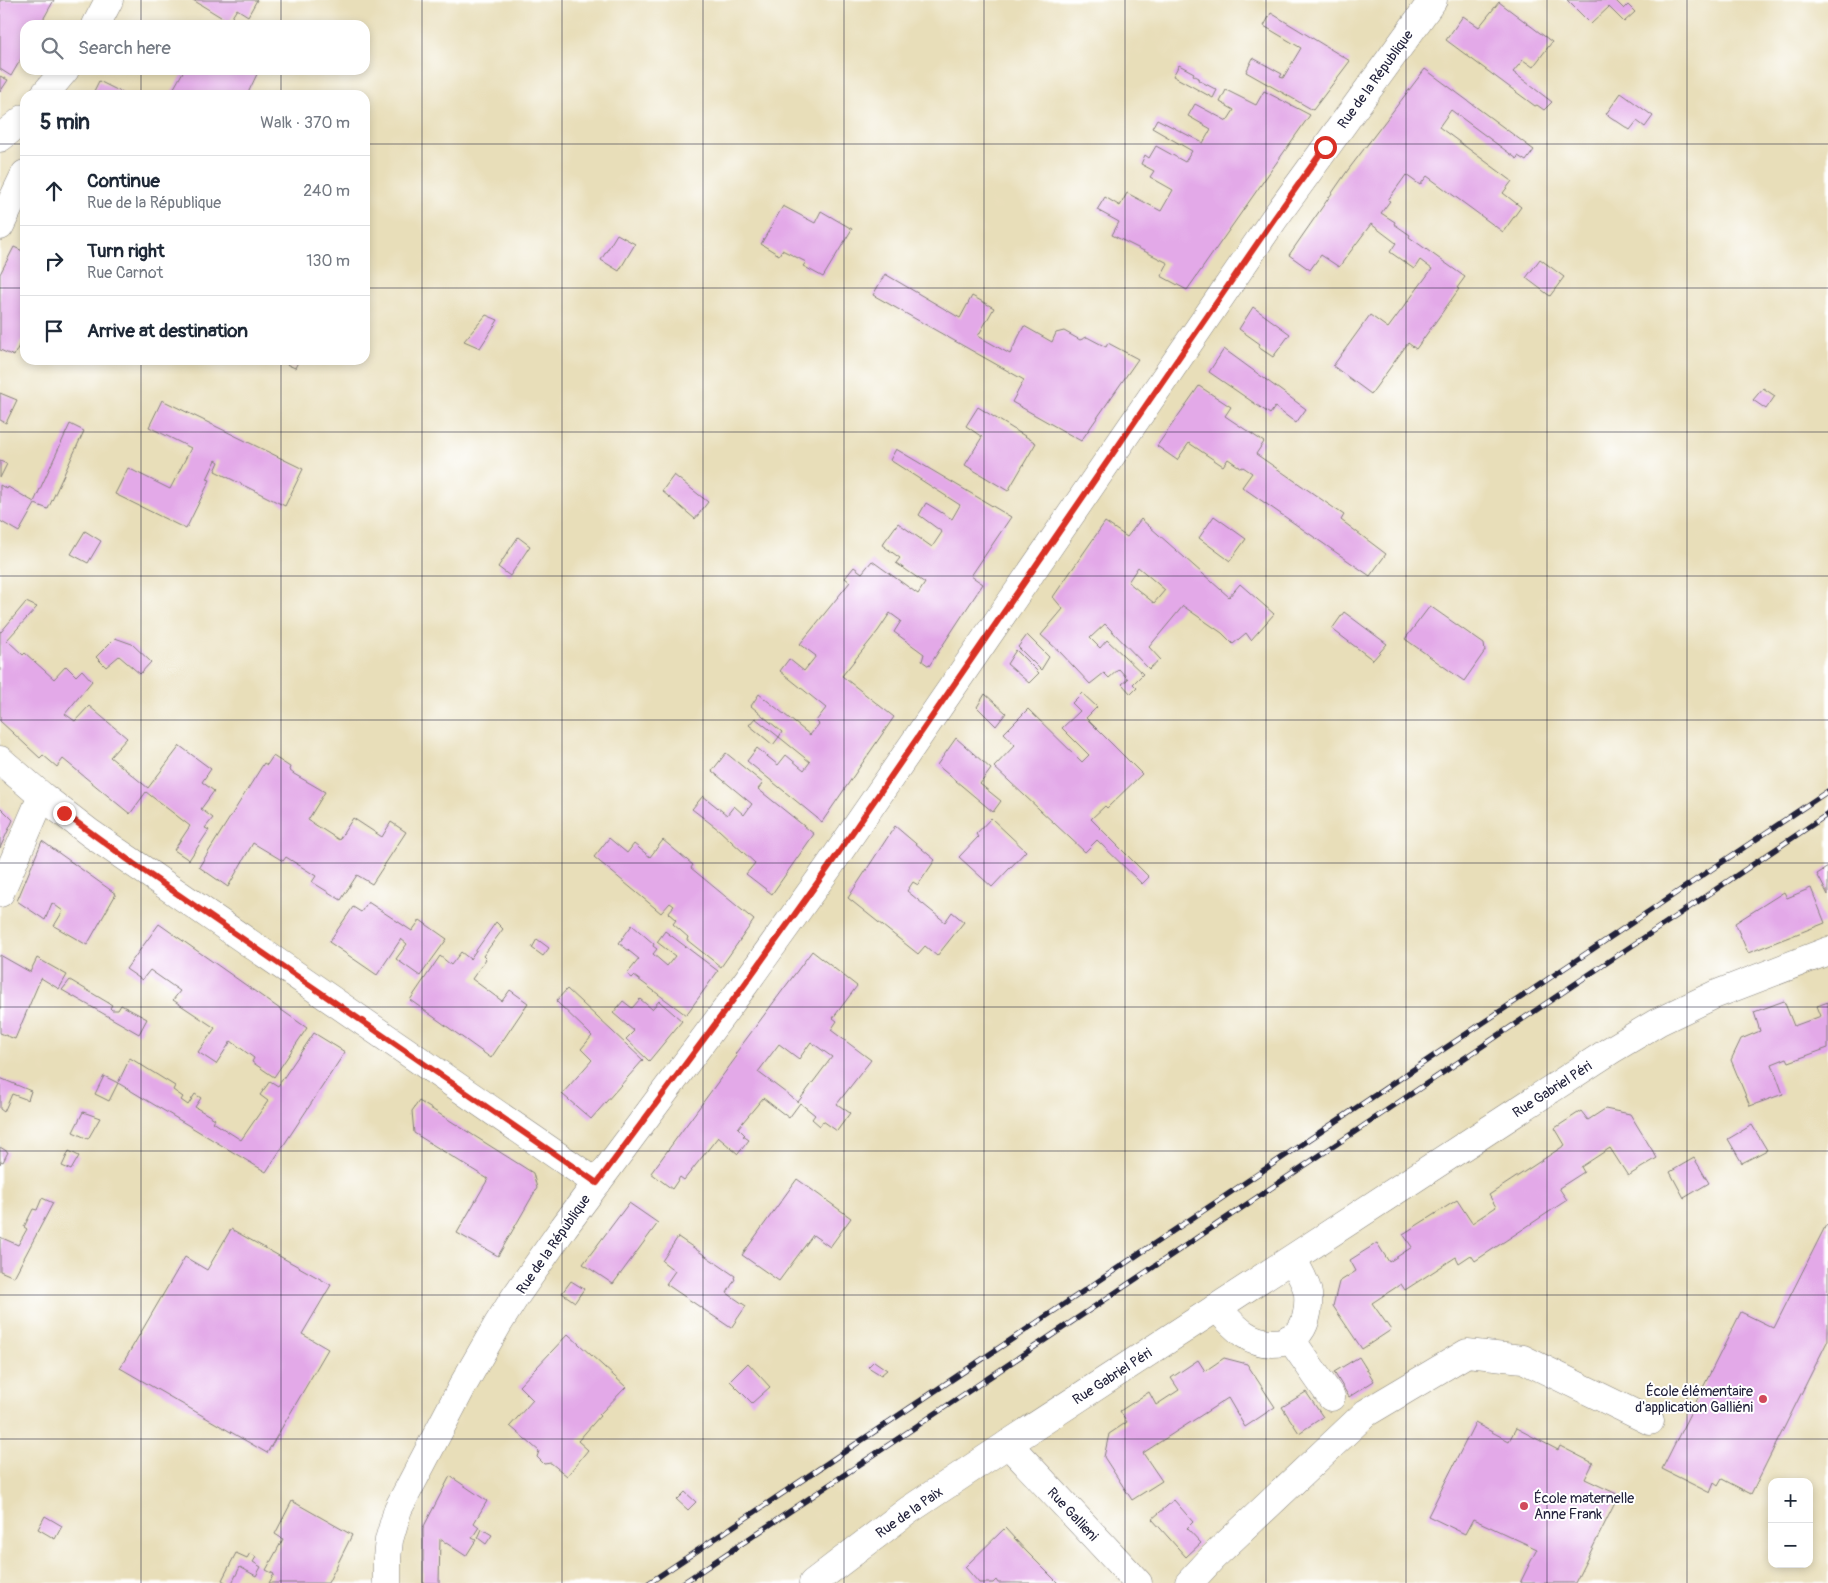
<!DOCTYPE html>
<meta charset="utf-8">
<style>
:root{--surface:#fff;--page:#f6f6f7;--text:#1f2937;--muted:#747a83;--line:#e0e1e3}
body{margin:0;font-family:Pangolin,sans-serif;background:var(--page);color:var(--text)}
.controls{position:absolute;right:15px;bottom:15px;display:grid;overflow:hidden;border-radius:10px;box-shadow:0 2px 8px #0003}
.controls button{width:45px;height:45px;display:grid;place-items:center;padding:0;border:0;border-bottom:1px solid var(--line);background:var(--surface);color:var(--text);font:25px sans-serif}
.stop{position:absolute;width:15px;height:15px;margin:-11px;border:4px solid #d93025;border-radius:50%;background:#fff}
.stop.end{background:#d93025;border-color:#fff;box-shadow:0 1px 5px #0008}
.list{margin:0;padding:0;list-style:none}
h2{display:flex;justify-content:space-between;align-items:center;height:65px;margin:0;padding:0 20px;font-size:21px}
h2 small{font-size:16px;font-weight:400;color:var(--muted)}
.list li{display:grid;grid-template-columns:32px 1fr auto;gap:15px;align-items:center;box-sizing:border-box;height:70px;padding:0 20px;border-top:1px solid var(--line)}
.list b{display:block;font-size:19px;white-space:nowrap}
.list p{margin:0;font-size:16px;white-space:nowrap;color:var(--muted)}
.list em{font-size:16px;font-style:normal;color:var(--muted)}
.icon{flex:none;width:28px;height:28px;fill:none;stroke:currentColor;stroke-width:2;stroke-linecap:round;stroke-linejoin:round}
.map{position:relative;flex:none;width:1828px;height:1583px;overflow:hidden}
.search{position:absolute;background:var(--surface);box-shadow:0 2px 8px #0003;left:20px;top:20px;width:350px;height:55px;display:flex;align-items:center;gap:12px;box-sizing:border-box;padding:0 18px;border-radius:15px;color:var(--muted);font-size:19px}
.panel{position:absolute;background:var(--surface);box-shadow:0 2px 8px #0003;left:20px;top:90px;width:350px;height:275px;border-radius:15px}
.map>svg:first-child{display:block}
.building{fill:#e3a9e8;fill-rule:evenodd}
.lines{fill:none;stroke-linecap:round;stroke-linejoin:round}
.minor-casing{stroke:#85807a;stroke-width:29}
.major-casing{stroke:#85807a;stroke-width:29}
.minor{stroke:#fff;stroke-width:28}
.major{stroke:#fff;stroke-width:28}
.rail-casing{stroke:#22223b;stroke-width:5.5}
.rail{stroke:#fff;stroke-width:4;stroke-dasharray:11;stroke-linecap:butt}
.route{stroke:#d93025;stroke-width:6}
.grid{fill:none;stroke:#22223b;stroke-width:1;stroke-opacity:0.55}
.poi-dot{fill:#d1495b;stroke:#fff;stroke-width:2}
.labels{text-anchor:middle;stroke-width:4;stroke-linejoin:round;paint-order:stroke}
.street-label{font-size:14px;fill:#22223b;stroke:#fff}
.poi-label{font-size:14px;fill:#22223b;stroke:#fff;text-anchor:end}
</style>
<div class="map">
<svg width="1828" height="1583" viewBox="0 0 1828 1583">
<rect width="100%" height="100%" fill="#fff"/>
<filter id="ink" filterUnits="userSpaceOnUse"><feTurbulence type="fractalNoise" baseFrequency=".02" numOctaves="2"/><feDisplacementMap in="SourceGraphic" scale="10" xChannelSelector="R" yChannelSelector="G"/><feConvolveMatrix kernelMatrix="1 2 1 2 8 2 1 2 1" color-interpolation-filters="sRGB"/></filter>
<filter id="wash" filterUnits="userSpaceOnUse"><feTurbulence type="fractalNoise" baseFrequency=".0096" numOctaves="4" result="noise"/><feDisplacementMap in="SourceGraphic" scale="20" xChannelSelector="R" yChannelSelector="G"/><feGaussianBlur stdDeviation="1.12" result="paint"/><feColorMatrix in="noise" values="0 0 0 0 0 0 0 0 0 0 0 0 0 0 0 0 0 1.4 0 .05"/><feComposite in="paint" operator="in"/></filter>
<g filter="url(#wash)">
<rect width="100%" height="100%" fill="#e8deb9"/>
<g id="blocks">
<g class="building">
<polygon points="0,0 54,0 40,25 25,25 25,52 11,76 0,69"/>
<polygon points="193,0 257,0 248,16 237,9 229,22"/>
<polygon points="1567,0 1615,0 1624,9 1628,5 1635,12 1624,22 1609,7 1591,24"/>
<polygon points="1499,2 1552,42 1533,67 1523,60 1513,72 1552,102 1544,110 1537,105 1535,106 1446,40 1463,16 1479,27"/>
<polygon points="1271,13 1350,61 1313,110 1246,72 1253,58 1282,74 1280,77 1283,78 1301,48 1264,26"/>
<polygon points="1179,65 1194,73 1193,75 1199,78 1198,80 1217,90 1213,98 1173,76"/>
<polygon points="1425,69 1534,150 1526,161 1518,156 1517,159 1451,110 1439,127 1512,181 1503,193 1521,207 1503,232 1427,176 1420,185 1406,175 1388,200 1390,201 1381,213 1395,222 1394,224 1410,235 1409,237 1465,277 1457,288 1459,289 1416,349 1408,343 1371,394 1333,366 1370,315 1388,328 1432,269 1420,260 1414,269 1390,252 1396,243 1371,224 1339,267 1321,255 1310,270 1289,255 1348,170"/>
<polygon points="184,70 259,70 247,95 170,95"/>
<polygon points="0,76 8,80 0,92"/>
<polygon points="99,81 127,95 92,95"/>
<polygon points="1226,90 1256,105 1264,91 1310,115 1187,290 1161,276 1168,263 1112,235 1119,222 1097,210 1105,197 1120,206 1127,193 1161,211 1173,190 1150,177 1154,171 1141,164 1145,155 1149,158 1156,146 1185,162 1192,151 1152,128 1157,119 1203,143 1211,129 1188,116 1195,104 1227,121 1234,110 1220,102"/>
<polygon points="1621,93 1653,116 1645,127 1637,121 1630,130 1606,114"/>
<polygon points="783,206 815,223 821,211 852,229 823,277 803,266 806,262 782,250 779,255 761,244"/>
<polygon points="617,234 635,244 619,271 601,260"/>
<polygon points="14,247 25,252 25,343 21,341 14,356 0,350 0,274"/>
<polygon points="1540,259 1564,277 1550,296 1526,278"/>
<polygon points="885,274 960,318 972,296 994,308 978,336 1010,354 1024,326 1052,342 1056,333 1064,331 1080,340 1087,337 1106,347 1108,343 1138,359 1081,441 1012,402 1024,380 873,295"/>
<polygon points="1253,307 1290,334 1273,357 1258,347 1260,344 1239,329"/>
<polygon points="486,315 498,320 480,348 464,341"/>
<polygon points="1224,349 1306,409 1296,423 1275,407 1270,414 1209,372"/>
<polygon points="277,360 299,360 295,368"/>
<polygon points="1199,386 1231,407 1225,416 1264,442 1256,454 1344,515 1341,520 1386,554 1370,576 1242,487 1252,473 1243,467 1241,468 1228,459 1223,466 1189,443 1177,460 1157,446"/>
<polygon points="1763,388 1775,396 1766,409 1753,400"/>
<polygon points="0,393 17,400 6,423 0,420"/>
<polygon points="162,400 303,469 285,506 215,471 219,462 216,460 207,479 210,480 186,529 115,494 128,468 170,489 191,448 149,427"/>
<polygon points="978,407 1036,443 1008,491 965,465 982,437 966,426"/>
<polygon points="70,424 84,431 48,509 35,504 19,532 0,521 0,485 7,489 8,487 34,502"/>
<polygon points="896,449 1011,517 971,576 983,584 929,666 922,661 924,654 894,632 901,621 890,613 878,631 842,676 894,717 822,822 747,761 757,748 778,765 786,755 804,770 810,762 779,737 782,732 751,706 759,694 810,735 819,724 816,721 826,708 780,671 789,659 804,671 816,656 800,644 850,582 845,578 854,567 862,573 872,561 918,594 925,583 896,563 900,558 882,545 898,523 932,547 942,532 919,515 926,503 952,519 960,505 890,460"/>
<polygon points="0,461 7,464 0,478"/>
<polygon points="674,475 708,502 695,519 662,491"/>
<polygon points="1214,516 1246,539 1230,561 1199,538"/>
<path d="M1141 519 1229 597 1240 584 1274 614 1251 640 1246 633 1233 644 1222 633 1183 606 1149 647 1160 659 1149 669 1105 624 1090 638 1100 648 1107 640 1143 674 1133 684 1137 688 1131 694 1122 684 1128 679 1119 669 1109 678 1104 673 1090 684 1060 652 1041 635 1063 609 1053 597 1105 522 1127 537ZM1138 567 1165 590 1154 603 1128 582Z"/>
<polygon points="85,531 101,541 88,563 71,554"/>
<polygon points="518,537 530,546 510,576 498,567"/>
<polygon points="26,602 37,607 7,640 23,655 25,653 54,679 66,666 76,676 82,670 92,681 65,714 75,721 89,706 127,738 110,757 148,788 180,746 211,769 202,782 214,791 201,809 213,818 205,828 209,830 189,860 174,850 190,826 146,792 130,814 63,759 57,767 43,755 40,758 0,721 0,631 1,632"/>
<polygon points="1430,606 1484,644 1485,651 1464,681 1405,639"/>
<polygon points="1344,612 1387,644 1373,660 1332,629"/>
<polygon points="1027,635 1049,657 1041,670 1018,647"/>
<polygon points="115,638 132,644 151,662 140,674 119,656 106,667 96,657"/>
<polygon points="1016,650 1039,673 1029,683 1007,664"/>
<polygon points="1082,693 1097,707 1086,718 1142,774 1107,808 1105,806 1091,819 1149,877 1142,884 1097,840 1085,852 994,767 1015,745 1004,733 1028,709 1082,762 1089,755 1062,728 1080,711 1072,703"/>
<polygon points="985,694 1006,713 996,726 977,707"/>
<polygon points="755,718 779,737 773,745 749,725"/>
<polygon points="956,738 991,769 980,784 1001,801 993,812 937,765"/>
<polygon points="726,753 763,783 758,789 814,834 772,894 746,874 755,863 719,830 692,809 703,796 727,815 734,806 744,815 752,804 712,771"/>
<polygon points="273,756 290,767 289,770 294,774 325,792 308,820 339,840 353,818 382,837 391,822 406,832 372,884 357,875 341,900 312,882 316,876 286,857 283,861 253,843 228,887 199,867 264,763 267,765"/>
<polygon points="0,807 13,820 0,848"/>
<polygon points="991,818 1026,851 992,887 959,857 978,837 976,834"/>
<polygon points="895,826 935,860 918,885 913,882 907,891 945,922 952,912 964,922 937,956 925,946 918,954 848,898"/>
<polygon points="609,838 627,853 634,844 650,857 663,840 693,865 691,868 754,920 721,967 687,940 688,937 673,924 676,920 668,913 674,906 670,903 661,913 594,857"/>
<polygon points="42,841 116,894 87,945 54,926 63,911 52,903 45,920 17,901"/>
<polygon points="1828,867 1828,895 1817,874"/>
<polygon points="1811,888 1825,923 1748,953 1735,923 1784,892 1787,898"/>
<polygon points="368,902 412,931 420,920 447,939 420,976 396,959 407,944 401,939 377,975 329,942 353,907 361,912"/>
<polygon points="496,922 503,929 483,956 486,959 472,979 502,1001 510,990 528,1003 491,1058 410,1000 440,956 451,965 461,952 470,959"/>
<polygon points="159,924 307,1028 274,1077 252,1062 254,1058 231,1041 216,1064 198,1052 215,1028 173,1000 180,991 150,970 142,980 126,969"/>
<polygon points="632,925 654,944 653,946 657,949 653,954 667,966 675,956 657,942 665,931 718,971 686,1015 634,976 632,978 627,974 639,959 619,943"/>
<polygon points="537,939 549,948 543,956 532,948"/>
<path d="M812 951 857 986 833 1018 837 1021 831 1030 871 1060 837 1104 850 1113 837 1131 823 1121 820 1126 812 1119 815 1115 800 1103 789 1118 763 1098 738 1128 745 1135 743 1136 749 1140 738 1154 718 1137 684 1180 680 1177 672 1189 651 1173 737 1056 735 1054ZM811 1042 832 1057 798 1102 758 1072 779 1044 799 1059Z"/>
<polygon points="0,955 30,972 37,958 67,975 59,989 41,978 15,1039 0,1033"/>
<polygon points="70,980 112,1005 110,1008 112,1010 118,1010 121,1005 147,1019 139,1034 62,990"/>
<polygon points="567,989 643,1060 591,1119 562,1094 592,1060 581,1049 592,1036 556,1001"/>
<polygon points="640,999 652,1009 659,1001 682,1021 649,1061 626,1039 634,1031 613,1013 623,1001 632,1008"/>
<polygon points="1784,1001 1794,1026 1821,1016 1817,1006 1828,1002 1828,1048 1789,1062 1787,1058 1772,1064 1783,1094 1750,1106 1731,1060 1741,1039 1760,1031 1754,1012"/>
<polygon points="314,1033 345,1052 266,1172 118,1083 130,1058 175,1086 173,1090 183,1097 181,1100 188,1105 195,1094 201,1098 195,1107 215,1119 213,1122 241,1140 268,1101 260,1095 270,1081 278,1086"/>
<polygon points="104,1076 118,1083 109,1101 95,1094"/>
<polygon points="0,1078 31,1091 28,1100 12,1094 4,1112 0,1109"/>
<polygon points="419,1101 533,1173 537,1188 498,1256 457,1233 488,1179 414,1133 412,1111"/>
<polygon points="1605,1109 1630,1114 1657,1158 1628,1176 1610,1148 1581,1167 1584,1172 1559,1188 1567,1200 1475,1261 1471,1255 1459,1263 1456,1257 1405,1290 1401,1284 1372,1303 1391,1330 1362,1349 1333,1306 1339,1282 1356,1271 1350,1260 1377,1243 1389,1262 1412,1247 1403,1234 1457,1200 1472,1223 1496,1207 1489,1195 1565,1145 1555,1128 1581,1111 1588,1120"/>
<polygon points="83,1112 100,1118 88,1139 73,1132"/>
<polygon points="1752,1125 1767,1150 1742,1163 1728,1139"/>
<polygon points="0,1147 8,1152 3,1162 1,1161 0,1164"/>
<polygon points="69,1151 79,1156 71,1170 62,1166"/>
<polygon points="1694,1158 1709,1183 1684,1198 1670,1172"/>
<polygon points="797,1179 851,1218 830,1247 813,1235 779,1281 742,1255"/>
<polygon points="42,1198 53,1203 14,1277 0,1271 0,1237 18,1245 27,1229 24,1227 33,1209 37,1210"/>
<polygon points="629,1203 658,1223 613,1284 583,1264"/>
<polygon points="1826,1225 1828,1226 1828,1340 1751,1494 1722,1479 1718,1486 1714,1483 1710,1493 1662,1469 1741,1312 1774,1328"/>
<polygon points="231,1229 331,1285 302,1334 328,1349 267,1453 120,1368 185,1257 207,1270"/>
<polygon points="678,1237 735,1276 734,1278 735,1279 727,1293 746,1306 731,1328 666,1284 675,1271 662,1261"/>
<polygon points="571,1281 584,1289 575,1302 562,1293"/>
<polygon points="568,1334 626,1387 599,1415 600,1416 578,1441 588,1450 567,1476 551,1463 544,1464 537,1457 539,1451 510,1426 533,1400 519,1386"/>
<polygon points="1359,1357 1374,1381 1349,1397 1334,1372"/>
<polygon points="1224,1358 1247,1364 1275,1407 1245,1427 1228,1398 1143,1453 1162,1481 1132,1500 1104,1457 1109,1434 1127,1422 1120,1411 1149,1392 1156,1405 1179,1390 1171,1378 1198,1360 1205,1371"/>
<polygon points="874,1361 887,1370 881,1375 868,1367"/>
<polygon points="748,1363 770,1387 752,1403 730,1381"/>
<polygon points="1306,1392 1323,1417 1299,1433 1282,1407"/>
<polygon points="1475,1423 1509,1441 1516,1428 1558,1450 1560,1446 1593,1463 1585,1479 1619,1495 1575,1583 1520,1583 1537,1549 1473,1519 1465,1534 1428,1516"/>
<polygon points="450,1476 487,1501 474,1523 479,1527 472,1538 476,1540 466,1556 440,1539 439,1583 423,1583 423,1528"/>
<polygon points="685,1492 696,1502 688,1510 677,1500"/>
<polygon points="1174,1500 1193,1522 1187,1528 1201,1543 1186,1557 1152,1519"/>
<polygon points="292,1501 352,1535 328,1583 269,1583 274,1574 266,1570 283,1539 275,1534"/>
<polygon points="45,1516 62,1526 55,1539 38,1529"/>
<polygon points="1005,1528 1026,1551 1058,1583 998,1583 996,1580 993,1583 979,1583 965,1567"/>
<polygon points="482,1529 492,1535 486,1544 478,1538"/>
<polygon points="236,1553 247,1558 250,1553 256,1557 253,1562 261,1567 256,1576 240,1567 232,1583 227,1583 222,1580"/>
</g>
</g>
</g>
<g filter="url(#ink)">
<use href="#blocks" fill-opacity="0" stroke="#85807a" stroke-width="1"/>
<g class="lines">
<defs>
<g id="minor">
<polyline points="96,25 109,0"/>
<polyline points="44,95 65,70"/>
<polyline points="0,138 25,118"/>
<polyline points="0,226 25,174"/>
<polyline points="0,760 42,796 90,833 597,1183"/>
<polyline points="0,893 42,796"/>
<path d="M1216 1308C1225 1316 1234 1327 1244 1334 1260 1345 1286 1348 1300 1331 1307 1322 1309 1305 1308 1294 1307 1283 1297 1269 1293 1259"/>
<polyline points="1290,1338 1331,1397"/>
<polyline points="1008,1444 1138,1583"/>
<polyline points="813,1583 909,1510 1008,1444 1611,1050 1658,1022 1714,995 1828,951"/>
<polyline points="1189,1583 1213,1557 1366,1413 1467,1353 1523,1359 1650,1421"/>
</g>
<polyline id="major" points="387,1583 387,1558 389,1540 398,1509 463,1385 498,1324 515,1297 564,1227 742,988 828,868 1274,219 1433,0"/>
</defs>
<use href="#minor" class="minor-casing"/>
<use href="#major" class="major-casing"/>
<use href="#minor" class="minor"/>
<use href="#major" class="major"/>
<defs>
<g id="rail">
<polyline points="649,1583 1828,791"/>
<polyline points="683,1583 1828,814"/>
</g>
</defs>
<use href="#rail" class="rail-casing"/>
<use href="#rail" class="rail"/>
</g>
</g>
<g class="lines" filter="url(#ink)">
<polyline class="route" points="64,813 134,864 597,1183 742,988 828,868 1274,219 1325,147"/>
</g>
<path class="grid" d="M141 0V25M281 0V25M422 0V1583M562 0V1583M703 0V1583M844 0V1583M984 0V1583M1125 0V1583M1266 0V1583M1406 0V1583M1547 0V1583M1687 0V1583M141 70V95M281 70V95M0 144H25M365 144H1828M0 288H25M365 288H1828M141 360V1583M281 360V1583M0 432H1828M0 576H1828M0 720H1828M0 863H1828M0 1007H1828M0 1151H1828M0 1295H1828M0 1439H1828"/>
<g class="poi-dot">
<circle cx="1763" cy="1399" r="5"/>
<circle cx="1524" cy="1506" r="5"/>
</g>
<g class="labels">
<g class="street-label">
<text transform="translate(1375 79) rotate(-54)" y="5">Rue de la République</text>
<text transform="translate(1552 1089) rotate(-33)" y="5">Rue Gabriel Péri</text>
<text transform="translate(553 1244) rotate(-55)" y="5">Rue de la République</text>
<text transform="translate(1112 1376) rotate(-33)" y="5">Rue Gabriel Péri</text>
<text transform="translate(909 1512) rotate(-35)" y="5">Rue de la Paix</text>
<text transform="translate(1073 1514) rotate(47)" y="5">Rue Gallieni</text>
</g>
<g class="poi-label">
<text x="1753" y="1396">École élémentaire<tspan x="1753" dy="16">d'application Galliéni</tspan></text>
<text x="1534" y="1503" text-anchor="start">École maternelle<tspan x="1534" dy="16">Anne Frank</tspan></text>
</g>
</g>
</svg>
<div class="controls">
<button>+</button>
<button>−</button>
</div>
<div class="stop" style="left:1325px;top:147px"></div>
<div class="stop end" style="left:64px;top:813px"></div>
<div class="search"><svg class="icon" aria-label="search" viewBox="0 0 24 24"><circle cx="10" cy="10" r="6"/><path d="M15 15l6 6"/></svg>Search here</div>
<section class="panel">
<h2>5 min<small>Walk · 370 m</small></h2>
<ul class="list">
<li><svg class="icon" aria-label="ahead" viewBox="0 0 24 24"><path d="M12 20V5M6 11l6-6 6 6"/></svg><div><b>Continue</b><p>Rue de la République</p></div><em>240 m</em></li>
<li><svg class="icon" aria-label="right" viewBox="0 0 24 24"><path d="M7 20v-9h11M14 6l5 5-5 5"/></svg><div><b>Turn right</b><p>Rue Carnot</p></div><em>130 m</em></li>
<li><svg class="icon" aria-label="arrive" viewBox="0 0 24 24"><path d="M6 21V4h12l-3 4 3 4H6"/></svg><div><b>Arrive at destination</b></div></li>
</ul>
</section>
</div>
